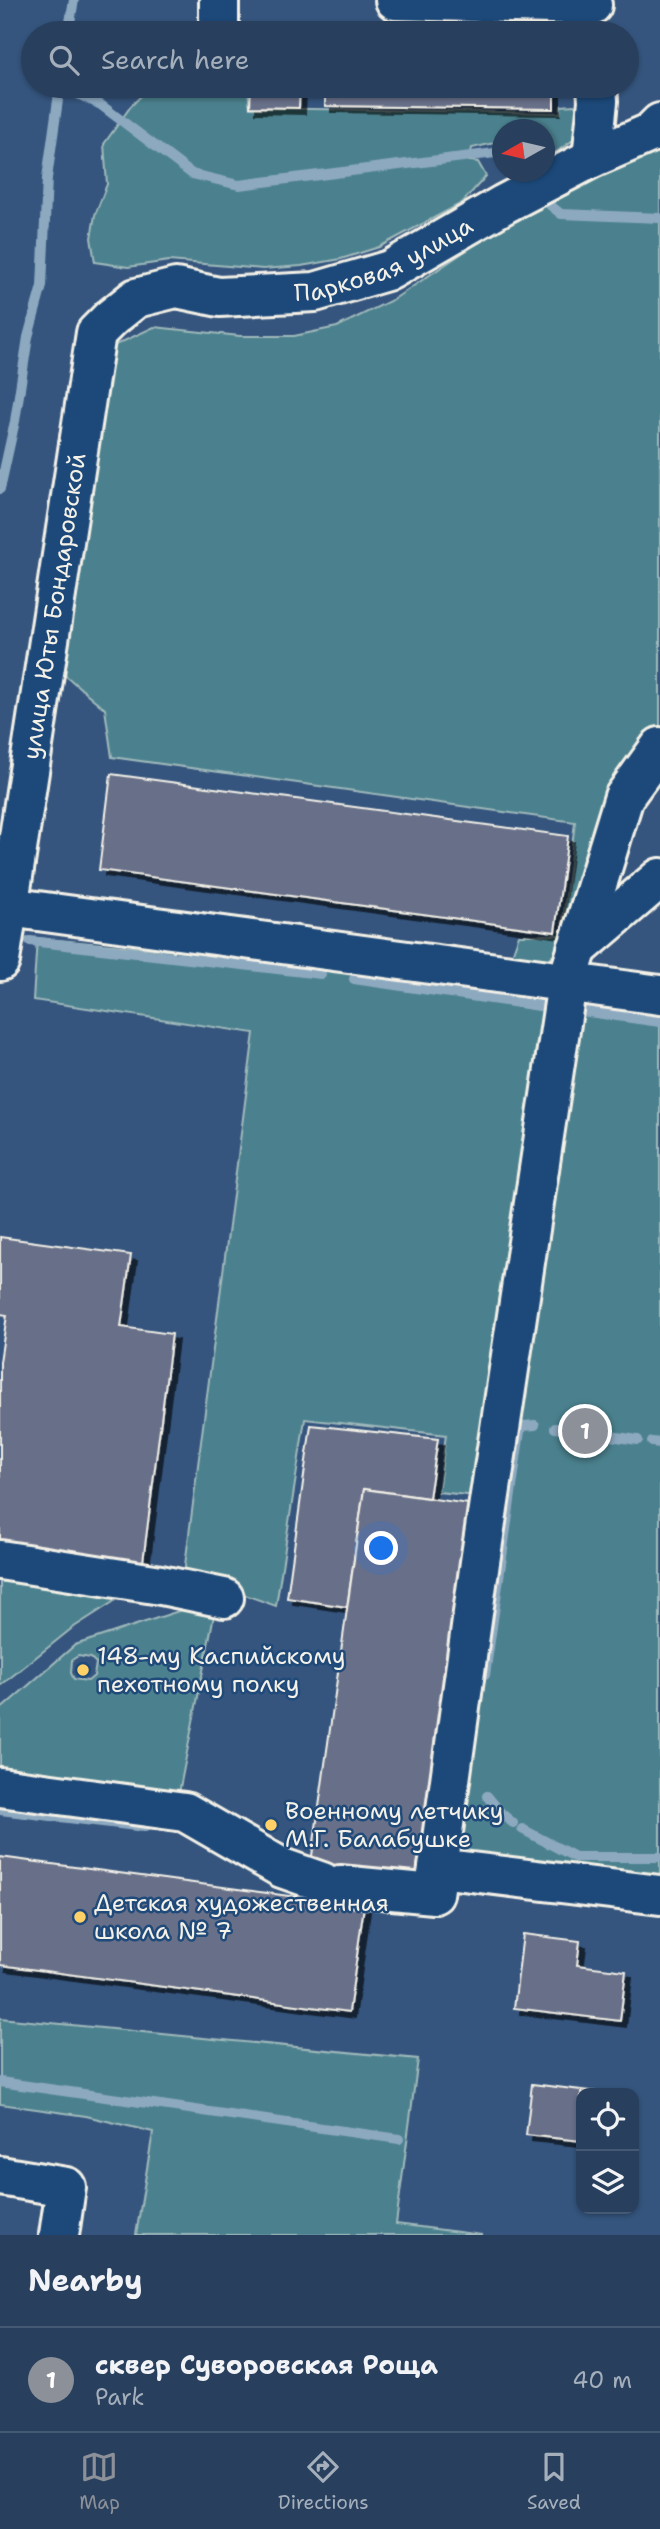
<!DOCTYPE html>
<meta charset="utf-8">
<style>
:root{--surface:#28405e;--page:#304764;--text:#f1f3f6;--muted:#a5afbc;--line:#445973;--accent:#8c9099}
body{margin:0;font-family:"Shantell Sans",sans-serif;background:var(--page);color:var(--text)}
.controls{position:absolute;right:21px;bottom:21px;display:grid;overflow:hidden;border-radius:14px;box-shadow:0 2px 5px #0004}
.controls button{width:63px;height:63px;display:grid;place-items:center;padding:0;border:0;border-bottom:2px solid var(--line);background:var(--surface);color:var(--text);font:35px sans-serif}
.compass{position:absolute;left:492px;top:119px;width:63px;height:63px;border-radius:50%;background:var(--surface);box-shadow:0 2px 5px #0004;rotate:262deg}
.you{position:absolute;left:382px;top:1549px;width:24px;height:24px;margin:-18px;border:5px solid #fff;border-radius:50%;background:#1a73e8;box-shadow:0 0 0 10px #1a73e833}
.badge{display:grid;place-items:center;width:46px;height:46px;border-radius:50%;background:var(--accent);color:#fff;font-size:23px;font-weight:700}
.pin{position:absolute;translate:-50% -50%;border:4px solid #fff;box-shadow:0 2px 7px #0006}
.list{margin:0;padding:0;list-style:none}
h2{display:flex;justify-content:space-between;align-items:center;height:91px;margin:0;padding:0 28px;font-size:30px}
h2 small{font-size:23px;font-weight:400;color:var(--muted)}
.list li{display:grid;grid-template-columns:46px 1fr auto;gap:21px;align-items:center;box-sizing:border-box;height:105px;padding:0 28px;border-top:2px solid var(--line)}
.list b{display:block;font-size:26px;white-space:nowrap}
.list p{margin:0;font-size:23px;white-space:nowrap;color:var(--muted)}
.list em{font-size:23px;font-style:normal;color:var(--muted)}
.icon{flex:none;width:38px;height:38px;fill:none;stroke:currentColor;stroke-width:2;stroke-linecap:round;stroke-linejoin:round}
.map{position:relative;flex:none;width:660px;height:2235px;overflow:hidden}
.search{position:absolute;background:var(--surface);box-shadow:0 2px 5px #0004;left:21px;right:21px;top:21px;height:77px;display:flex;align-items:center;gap:18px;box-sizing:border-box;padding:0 24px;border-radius:38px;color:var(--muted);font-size:26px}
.sheet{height:196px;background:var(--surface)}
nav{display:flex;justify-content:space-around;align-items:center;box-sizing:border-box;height:98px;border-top:2px solid var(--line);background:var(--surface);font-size:19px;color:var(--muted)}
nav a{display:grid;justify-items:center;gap:4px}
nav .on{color:var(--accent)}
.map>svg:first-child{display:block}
.green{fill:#4b818e;stroke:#a0b9bb;stroke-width:2;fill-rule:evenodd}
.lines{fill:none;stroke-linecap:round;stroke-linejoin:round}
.stream{stroke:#8da9c0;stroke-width:10}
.building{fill:#687089;stroke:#f4f1e8;stroke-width:2;filter:url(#shadow)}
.minor-casing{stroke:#f4f1e8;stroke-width:44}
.minor{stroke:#1f4a7a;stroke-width:38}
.poi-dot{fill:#ffd166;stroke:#1f4a7a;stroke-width:2.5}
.labels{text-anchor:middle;stroke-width:5;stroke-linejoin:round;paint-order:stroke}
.street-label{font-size:24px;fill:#f4f1e8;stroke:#1f4a7a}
.poi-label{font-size:24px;fill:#f4f1e8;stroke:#1f4a7a;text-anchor:start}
</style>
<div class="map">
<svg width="660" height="2235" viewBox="0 0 660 2235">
<defs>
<filter id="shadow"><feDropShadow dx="6" dy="6" stdDeviation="0" flood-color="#0009"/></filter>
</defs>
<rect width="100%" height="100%" fill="#35557e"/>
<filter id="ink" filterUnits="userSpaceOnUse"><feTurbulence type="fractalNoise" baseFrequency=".0143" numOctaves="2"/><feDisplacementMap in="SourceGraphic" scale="14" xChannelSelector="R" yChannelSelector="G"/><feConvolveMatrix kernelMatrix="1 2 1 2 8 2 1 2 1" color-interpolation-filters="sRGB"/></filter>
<g filter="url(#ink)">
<g class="green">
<polygon points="151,86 242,86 243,89 248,91 250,108 560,113 561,106 574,105 582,112 583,133 545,160 544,130 503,130 502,145 494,143 472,148 469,161 478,162 486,176 462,203 379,247 341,259 301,266 263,269 169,261 128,267 95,262 91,238 95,215 107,184 104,144 131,106"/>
<polygon points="660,148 660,731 567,944 538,968 510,960 519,935 561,935 575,822 112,757 105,709 59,670 95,363 115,345 154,327 240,336 294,336 337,327 394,299 537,203"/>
<polygon points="37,938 347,967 558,996 486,1497 438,1492 446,1435 305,1419 276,1606 184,1573 254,1033 33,1000"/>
<polygon points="573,994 660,1006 660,1880 447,1856"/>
<polygon points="0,1573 126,1588 113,1602 71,1629 0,1686"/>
<path d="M200 1604 214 1615 178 1798 0 1773V1710L75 1645ZM78 1656 91 1658 96 1663 94 1676 88 1681 74 1679 71 1673 72 1660Z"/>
<polygon points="0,2018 418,2059 396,2224 482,2235 136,2235 153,2132 86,2116 0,2104"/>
</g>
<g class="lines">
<g class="stream">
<polyline points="68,33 74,0"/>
<polyline points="61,86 101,105 192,174 239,185 503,152"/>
<polyline points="550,205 561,214 660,218"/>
<polyline points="0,489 15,421 28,337 42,286 47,178 60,86"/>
<polyline points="30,941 321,974"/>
<polyline points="354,979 553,1008"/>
<polyline points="574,1010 660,1022"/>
<polyline points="555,1428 638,1440"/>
<polyline points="652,1442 660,1443"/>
<polyline points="485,1675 520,1431 524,1426 535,1425"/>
<polyline points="487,1796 501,1813 513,1823"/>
<polyline points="0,1810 145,1827"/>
<polyline points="522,1829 575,1857 660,1857"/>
<polyline points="0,2082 399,2139"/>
</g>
</g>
<g class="building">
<polygon points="326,22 555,25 555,33 326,33"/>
<polygon points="251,86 300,86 299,108 250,107"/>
<polygon points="325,86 554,86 554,109 325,106"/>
<polygon points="111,774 568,836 555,932 99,870"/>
<polygon points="0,1237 131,1255 121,1327 172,1334 143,1562 0,1543 0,1362 7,1315 0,1314"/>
<polygon points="311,1425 438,1439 429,1498 364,1489 347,1607 287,1598"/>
<polygon points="364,1489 469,1504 416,1877 337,1902 319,1900 311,1863"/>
<polygon points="0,1857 364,1906 349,2012 0,1965"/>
<polygon points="523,1934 580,1941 577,1965 626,1971 620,2021 514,2008"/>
<polygon points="532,2084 606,2093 581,2093 581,2141 526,2135"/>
</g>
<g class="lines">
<defs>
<g id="minor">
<polyline points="395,0 592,5"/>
<polyline points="219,31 219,0"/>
<polyline points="592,158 598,101 597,86"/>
<polyline points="8,907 660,995"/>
<polyline points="577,949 660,878"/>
<path id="s1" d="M0 961 96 333 111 318 136 298 176 288 219 297 315 292 390 270 504 204 592 158 650 133 660 123"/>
<polyline points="0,1560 161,1585 224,1598"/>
<polyline points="0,1787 185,1812 282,1868 322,1882"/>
<polyline points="438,1868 480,1562 567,983 624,797 660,747"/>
<polyline points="340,1885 434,1894 438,1868 660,1895"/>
<polyline points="0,2176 66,2187 59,2235"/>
</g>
</defs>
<use href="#minor" class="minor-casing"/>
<use href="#minor" class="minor"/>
</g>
</g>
<g class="poi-dot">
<circle cx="83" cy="1670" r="7"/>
<circle cx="271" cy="1825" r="7"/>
<circle cx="80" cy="1917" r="7"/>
</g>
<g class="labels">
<g class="street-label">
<text dy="8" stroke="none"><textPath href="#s1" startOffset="945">Парковая улица</textPath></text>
<text dy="8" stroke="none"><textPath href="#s1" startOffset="359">улица Юты Бондаровской</textPath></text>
</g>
<g class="poi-label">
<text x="97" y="1664">148-му Каспийскому<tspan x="97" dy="28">пехотному полку</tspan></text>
<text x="285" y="1819">Военному летчику<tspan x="285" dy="28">М.Г. Балабушке</tspan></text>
<text x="94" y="1911">Детская художественная<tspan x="94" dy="28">школа № 7</tspan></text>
</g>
</g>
</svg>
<div class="controls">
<button><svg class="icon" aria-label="locate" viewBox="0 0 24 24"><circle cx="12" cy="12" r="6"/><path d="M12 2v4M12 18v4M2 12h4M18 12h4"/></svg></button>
<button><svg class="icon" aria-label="layers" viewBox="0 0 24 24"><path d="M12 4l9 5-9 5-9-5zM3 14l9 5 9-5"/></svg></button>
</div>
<svg class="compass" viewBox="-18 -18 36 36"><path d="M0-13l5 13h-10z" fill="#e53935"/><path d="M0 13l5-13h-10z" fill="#a5afbc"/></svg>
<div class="you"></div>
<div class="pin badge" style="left:585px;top:1431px">1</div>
<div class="search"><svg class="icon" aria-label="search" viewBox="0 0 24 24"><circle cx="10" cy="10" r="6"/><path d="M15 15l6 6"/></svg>Search here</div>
</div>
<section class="sheet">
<h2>Nearby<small></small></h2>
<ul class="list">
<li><span class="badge">1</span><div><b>сквер Суворовская Роща</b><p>Park</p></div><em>40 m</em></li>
</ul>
</section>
<nav>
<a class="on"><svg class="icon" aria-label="map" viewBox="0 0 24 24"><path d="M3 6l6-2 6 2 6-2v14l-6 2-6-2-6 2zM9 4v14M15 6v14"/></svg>Map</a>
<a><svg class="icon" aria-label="directions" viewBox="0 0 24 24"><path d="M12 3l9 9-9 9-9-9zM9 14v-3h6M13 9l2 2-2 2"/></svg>Directions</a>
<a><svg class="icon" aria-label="saved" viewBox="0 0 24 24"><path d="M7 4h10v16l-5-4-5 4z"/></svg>Saved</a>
</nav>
